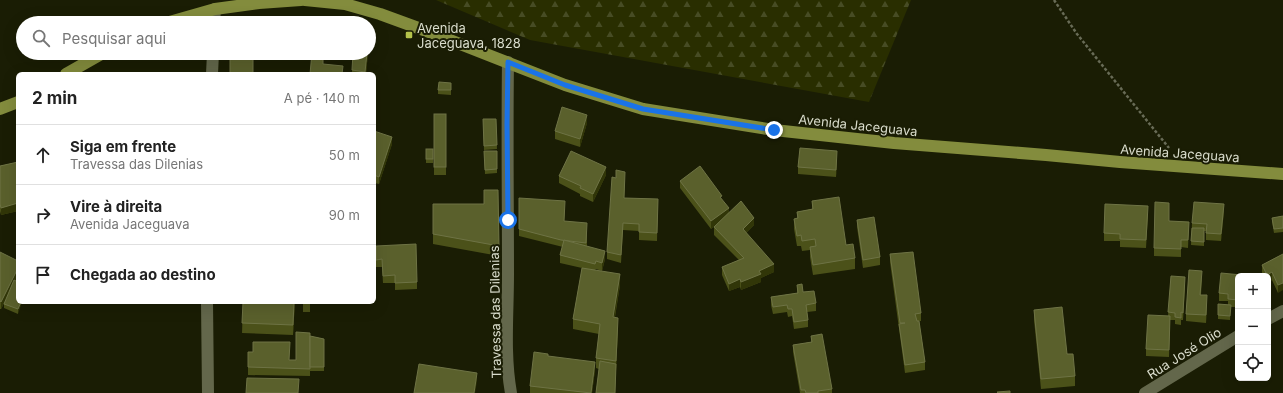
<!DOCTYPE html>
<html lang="pt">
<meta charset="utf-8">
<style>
:root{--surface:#fff;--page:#f6f6f6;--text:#222;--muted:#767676;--line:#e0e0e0}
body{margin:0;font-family:Inter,sans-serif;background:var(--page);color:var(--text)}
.controls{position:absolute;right:12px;bottom:12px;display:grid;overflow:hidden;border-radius:6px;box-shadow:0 4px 16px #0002}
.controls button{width:36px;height:36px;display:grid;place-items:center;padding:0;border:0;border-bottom:1px solid var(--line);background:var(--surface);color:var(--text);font:20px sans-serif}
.stop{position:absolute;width:12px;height:12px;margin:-9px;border:3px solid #1a73e8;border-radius:50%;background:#fff}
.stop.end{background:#1a73e8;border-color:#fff;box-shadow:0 1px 4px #0008}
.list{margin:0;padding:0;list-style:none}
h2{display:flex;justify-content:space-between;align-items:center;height:52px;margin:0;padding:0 16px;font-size:17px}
h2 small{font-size:13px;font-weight:400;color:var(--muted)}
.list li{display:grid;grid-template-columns:26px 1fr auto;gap:12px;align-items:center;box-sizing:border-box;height:60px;padding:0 16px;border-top:1px solid var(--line)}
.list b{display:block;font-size:15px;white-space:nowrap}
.list p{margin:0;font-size:13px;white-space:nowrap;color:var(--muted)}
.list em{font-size:13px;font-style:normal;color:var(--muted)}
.icon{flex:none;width:22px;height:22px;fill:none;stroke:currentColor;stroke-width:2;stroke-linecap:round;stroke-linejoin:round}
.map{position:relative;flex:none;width:1283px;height:393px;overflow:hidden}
.search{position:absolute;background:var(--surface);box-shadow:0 4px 16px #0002;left:16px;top:16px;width:360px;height:44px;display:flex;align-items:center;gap:10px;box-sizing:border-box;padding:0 14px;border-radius:22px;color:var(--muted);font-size:15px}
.panel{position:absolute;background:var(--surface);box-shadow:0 4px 16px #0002;left:16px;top:72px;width:360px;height:232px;border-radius:6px}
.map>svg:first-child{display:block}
.forest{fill:url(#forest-firs)}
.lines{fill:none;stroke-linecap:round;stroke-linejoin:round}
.path{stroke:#686b56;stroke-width:2.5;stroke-dasharray:3 2;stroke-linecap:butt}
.minor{stroke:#63674b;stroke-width:12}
.major{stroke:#838c3d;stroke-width:12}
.wall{fill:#4b5119}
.shaded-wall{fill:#313608}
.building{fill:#5a602c;stroke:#6e7345}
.route{stroke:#1a73e8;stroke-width:5}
.poi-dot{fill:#b4c24a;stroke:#1a1d04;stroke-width:1.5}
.labels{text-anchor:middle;stroke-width:4;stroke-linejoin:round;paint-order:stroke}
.poi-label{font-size:13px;fill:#daddcd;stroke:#1a1d04;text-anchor:start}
.street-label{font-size:13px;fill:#daddcd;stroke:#1a1d04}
</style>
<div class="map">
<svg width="1283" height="393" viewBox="0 0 1283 393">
<defs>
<pattern id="forest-firs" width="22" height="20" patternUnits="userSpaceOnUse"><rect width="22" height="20" fill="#292e00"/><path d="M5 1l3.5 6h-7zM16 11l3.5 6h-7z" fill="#474c24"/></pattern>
</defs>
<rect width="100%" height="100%" fill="#1a1d04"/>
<polygon class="forest" points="436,0 911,0 869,102 530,40"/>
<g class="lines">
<polyline class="path" points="1054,0 1077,34 1169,148"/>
<g class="minor">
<polyline points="214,23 215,9"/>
<path d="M508 62C507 133 508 204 508 275 508 314 504 354 511 393"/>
<polyline points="212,74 213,53"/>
<polyline points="207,302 208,393"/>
<polyline points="1268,319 1283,311"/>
<polyline points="1145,393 1238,336"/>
</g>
<g class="major">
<polyline points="305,0 345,4 380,14 432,33 565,85 643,109 774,130 894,143 1046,155 1120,162 1283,174"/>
<polyline points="166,23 215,9 259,3 301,0"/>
<polyline points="66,74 103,53"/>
<polyline points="0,109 18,102"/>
</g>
</g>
<g class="wall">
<polygon points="368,53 366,74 352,74 352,70"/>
<polygon points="451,83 451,95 438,94 438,90"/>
<rect x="434" y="114" width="12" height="61"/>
<polygon points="483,119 496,119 497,149 484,150"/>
<polygon points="587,123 580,147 555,139 555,131"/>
<polygon points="374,131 392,144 379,184 374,183"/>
<rect x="426" y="149" width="7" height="14"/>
<polygon points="484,151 497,151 497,173 485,174"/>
<polygon points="837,159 836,177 798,174 798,167"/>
<polygon points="18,162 18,211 1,215 0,211 0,166"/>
<polygon points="606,175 593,202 580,196 580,194 559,183 559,176"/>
<polygon points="625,179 624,198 658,199 657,241 639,240 639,231 623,230 621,263 607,259 607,252"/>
<polygon points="680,181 722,200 729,213 754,225 746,233 774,272 761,278 761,282 741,290 740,287 729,291 722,275 722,267 739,260 714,235 714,227 718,224 711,229 680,188"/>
<polygon points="498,190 499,256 433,244 433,204 484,204"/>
<polygon points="519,198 565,209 564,221 587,231 587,246 605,259 602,271 596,269 595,270 620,285 615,317 618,328 615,393 596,393 599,369 596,368 596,358 599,334 573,329 573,319 582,268 560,263 560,255 563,247 519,236"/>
<polygon points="812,201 846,245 855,258 855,269 813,275 810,257 810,250 802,251 801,246 797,246 794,229 794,219 797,218 797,212 812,209"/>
<polygon points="1224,211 1221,241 1206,240 1206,231 1204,231 1204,246 1191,245 1192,223"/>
<polygon points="1148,214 1146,248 1120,247 1120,241 1104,241 1104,233"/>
<polygon points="1283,216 1283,232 1274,233 1272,222 1272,218"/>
<polygon points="857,220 880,257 880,265 863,268 857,227"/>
<polygon points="1169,221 1189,222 1188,248 1181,247 1181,257 1154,256 1154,248"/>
<polygon points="376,246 417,282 417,289 395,290 395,283 383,283 382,267 376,267"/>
<polygon points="0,252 16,281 18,282 18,314 4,308 4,304 7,298 1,309 0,309"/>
<polygon points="890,254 921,313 921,321 919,321 925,362 925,370 905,373 890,262"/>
<polygon points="1283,254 1278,293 1272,280 1268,282 1268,276 1264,276 1262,273 1262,265"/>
<polygon points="1171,276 1185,285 1183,320 1181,320 1181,325 1175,324 1175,320 1170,320 1169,357 1146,356 1146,349 1168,316"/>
<polygon points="1238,276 1238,307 1231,307 1230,320 1218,319 1218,304 1228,305 1228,301 1219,301 1219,293"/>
<polygon points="1202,278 1201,295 1207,303 1206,323 1186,321 1186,314"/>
<polygon points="797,285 803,292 816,303 816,311 807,312 808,320 808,327 794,329 792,316 788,317 787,312 773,314 771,305 771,297 797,293"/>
<polygon points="243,302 295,302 293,335 242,333"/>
<rect x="303" y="302" width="7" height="10"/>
<polygon points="1034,310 1067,354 1075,376 1075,386 1041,389 1034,320"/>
<polygon points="310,333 310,376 248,375 248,352 289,360 296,360"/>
<polygon points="310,336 324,339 324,371 310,371"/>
<polygon points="811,336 832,389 832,393 800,393 793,352 793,345 811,342"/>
<polygon points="548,356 595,370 592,393 530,393 530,386"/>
</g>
<g class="shaded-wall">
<polygon points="367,53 368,53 366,74 365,74"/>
<polygon points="587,115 587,123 580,147 580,139"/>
<polygon points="392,137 392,144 379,184 379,177"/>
<polygon points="837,151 837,159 836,177 836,170"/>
<polygon points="606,167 606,175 593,202 593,194"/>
<polygon points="18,203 18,211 1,215 1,208"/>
<polygon points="1224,204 1224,211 1221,241 1221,234"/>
<polygon points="729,208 729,216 711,229 711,221"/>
<polygon points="754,218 754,225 743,236 743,229"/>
<polygon points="605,251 605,259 602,271 602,263"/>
<polygon points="774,264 774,272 761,278 761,282 741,290 741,282 759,271"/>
<polygon points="18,268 18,276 1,309 1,302"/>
<polygon points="1272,272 1272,280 1268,282 1268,276 1267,276 1267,275"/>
<polygon points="620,274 620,285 613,327 613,317"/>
<polygon points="1185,277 1185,285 1183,320 1183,313"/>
<polygon points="740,279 740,287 729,291 729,284"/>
<polygon points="1283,283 1283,290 1278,293 1278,285"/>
<polygon points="1207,295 1207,303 1206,323 1206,315"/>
<polygon points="21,302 22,302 18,314 18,309"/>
<polygon points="294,302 295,302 293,335 293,325"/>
<polygon points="618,318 618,328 615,393 616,361"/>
<polygon points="595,362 595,370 592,393 591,393"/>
<polygon points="477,373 477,381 475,393 474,393"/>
</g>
<g class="building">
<rect x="230" y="53" width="23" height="21"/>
<polygon points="312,53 323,53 323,64 343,66 342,74 310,74"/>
<polygon points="353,53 367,53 365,72 352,70"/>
<polygon points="439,82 451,83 451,90 438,90"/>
<polygon points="562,107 587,115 580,139 555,131"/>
<rect x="434" y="114" width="12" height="53"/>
<polygon points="483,119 496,119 497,145 484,146"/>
<polygon points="374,131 392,137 379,177 374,175"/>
<polygon points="800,148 837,151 836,170 798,167"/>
<rect x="426" y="149" width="7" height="10"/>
<polygon points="484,151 497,151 497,169 485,170"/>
<polygon points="571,151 606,167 593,194 580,188 581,186 559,176"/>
<polygon points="18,162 18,203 1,208 0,204 0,166"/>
<polygon points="700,166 722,196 720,197 729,208 711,221 680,181"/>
<polygon points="616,170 625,172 624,198 658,199 657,233 639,232 639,224 623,223 621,255 607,252 612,177 616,178"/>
<polygon points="484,190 498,190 499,246 433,234 433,204 484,204"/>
<polygon points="839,197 846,245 853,244 855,258 813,265 810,247 816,246 815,239 802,241 801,235 797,236 794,219 798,218 797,212 813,209 812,201"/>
<polygon points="519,198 565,201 564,221 587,223 586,243 561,240 519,229"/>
<polygon points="741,201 754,218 743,229 774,264 759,271 761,274 741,282 740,279 729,284 722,267 744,258 714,227"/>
<polygon points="1155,202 1169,203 1169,221 1189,222 1188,240 1181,240 1181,249 1154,248"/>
<polygon points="1194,202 1224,204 1221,234 1206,233 1207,224 1192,223"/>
<polygon points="1105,204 1148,206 1146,240 1120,239 1120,234 1104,233"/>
<polygon points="1283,216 1283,228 1274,229 1272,218"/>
<polygon points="874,217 880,257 863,260 857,220"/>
<polygon points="1192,228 1204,228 1204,242 1191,241"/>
<polygon points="564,240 605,251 602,263 596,261 595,264 560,255"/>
<polygon points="416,244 417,282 395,283 395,275 383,276 382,259 376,260 376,246"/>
<polygon points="0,252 18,261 18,268 1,302 0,301"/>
<polygon points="913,252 921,313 915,314 917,321 919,321 925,362 905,365 899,324 905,323 900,323 890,254"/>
<polygon points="1283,254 1283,283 1278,285 1272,272 1267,275 1262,265"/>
<polygon points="582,268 620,274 613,317 618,318 616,361 596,358 600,324 573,319"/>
<polygon points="1189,270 1202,271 1200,295 1207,295 1206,315 1186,314"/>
<polygon points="1221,273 1252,276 1238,276 1238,300 1228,299 1228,294 1219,293"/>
<polygon points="1171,276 1185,277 1183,313 1181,312 1181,318 1175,317 1175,313 1168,312"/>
<polygon points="14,280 18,282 18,302 21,302 18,309 4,304"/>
<polygon points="802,284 803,292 814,291 816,303 806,305 808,320 794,322 792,309 788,309 787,305 773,307 771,297 798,293 797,285"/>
<polygon points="243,302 294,302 293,325 242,323"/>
<polygon points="1218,304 1231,305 1230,316 1218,315"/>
<polygon points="1062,307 1067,354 1073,354 1075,376 1041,379 1034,310"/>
<polygon points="1148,315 1170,316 1169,350 1146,349"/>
<polygon points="296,332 310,333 310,369 248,367 248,352 253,352 253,342 290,342 289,360 296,360"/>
<polygon points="822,334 832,389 818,391 818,393 806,393 805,390 801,390 793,345 812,342 811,336"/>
<polygon points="310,336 324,339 324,367 310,367"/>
<polygon points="534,352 548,354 548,356 595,362 591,393 530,386"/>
<polygon points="600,361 616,364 615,393 596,393"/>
<polygon points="419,364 477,373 474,393 414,393"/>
<polygon points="247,378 299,379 298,393 246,393"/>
<polygon points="1010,391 1010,393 998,393 997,392"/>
</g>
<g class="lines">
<polyline class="route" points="508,220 507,124 508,62 565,85 643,109 774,130"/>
</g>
<rect class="poi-dot" x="405" y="31" width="8" height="8" rx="2"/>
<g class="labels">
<g class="poi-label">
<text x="417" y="33">Avenida<tspan x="417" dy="15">Jaceguava, 1828</tspan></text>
</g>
<g class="street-label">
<text transform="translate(858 125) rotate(6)" y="5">Avenida Jaceguava</text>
<text transform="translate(1180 153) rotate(4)" y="5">Avenida Jaceguava</text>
<text transform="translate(495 312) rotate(-91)" y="5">Travessa das Dilenias</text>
<text transform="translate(1184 353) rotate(-32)" y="5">Rua José Olio</text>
</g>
</g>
</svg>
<div class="controls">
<button>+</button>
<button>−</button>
<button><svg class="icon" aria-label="locate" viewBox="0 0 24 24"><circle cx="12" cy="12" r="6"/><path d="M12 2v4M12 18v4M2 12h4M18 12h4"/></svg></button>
</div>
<div class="stop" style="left:508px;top:220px"></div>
<div class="stop end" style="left:774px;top:130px"></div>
<div class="search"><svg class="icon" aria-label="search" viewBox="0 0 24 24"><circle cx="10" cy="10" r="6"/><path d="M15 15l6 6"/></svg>Pesquisar aqui</div>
<section class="panel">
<h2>2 min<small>A pé · 140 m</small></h2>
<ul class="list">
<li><svg class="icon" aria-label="ahead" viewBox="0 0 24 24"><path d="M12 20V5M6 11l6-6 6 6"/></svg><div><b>Siga em frente</b><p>Travessa das Dilenias</p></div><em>50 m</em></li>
<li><svg class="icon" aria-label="right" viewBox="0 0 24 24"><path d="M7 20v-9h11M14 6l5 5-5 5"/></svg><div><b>Vire à direita</b><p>Avenida Jaceguava</p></div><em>90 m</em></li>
<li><svg class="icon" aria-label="arrive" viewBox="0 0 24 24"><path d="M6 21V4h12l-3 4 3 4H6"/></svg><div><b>Chegada ao destino</b></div></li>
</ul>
</section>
</div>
